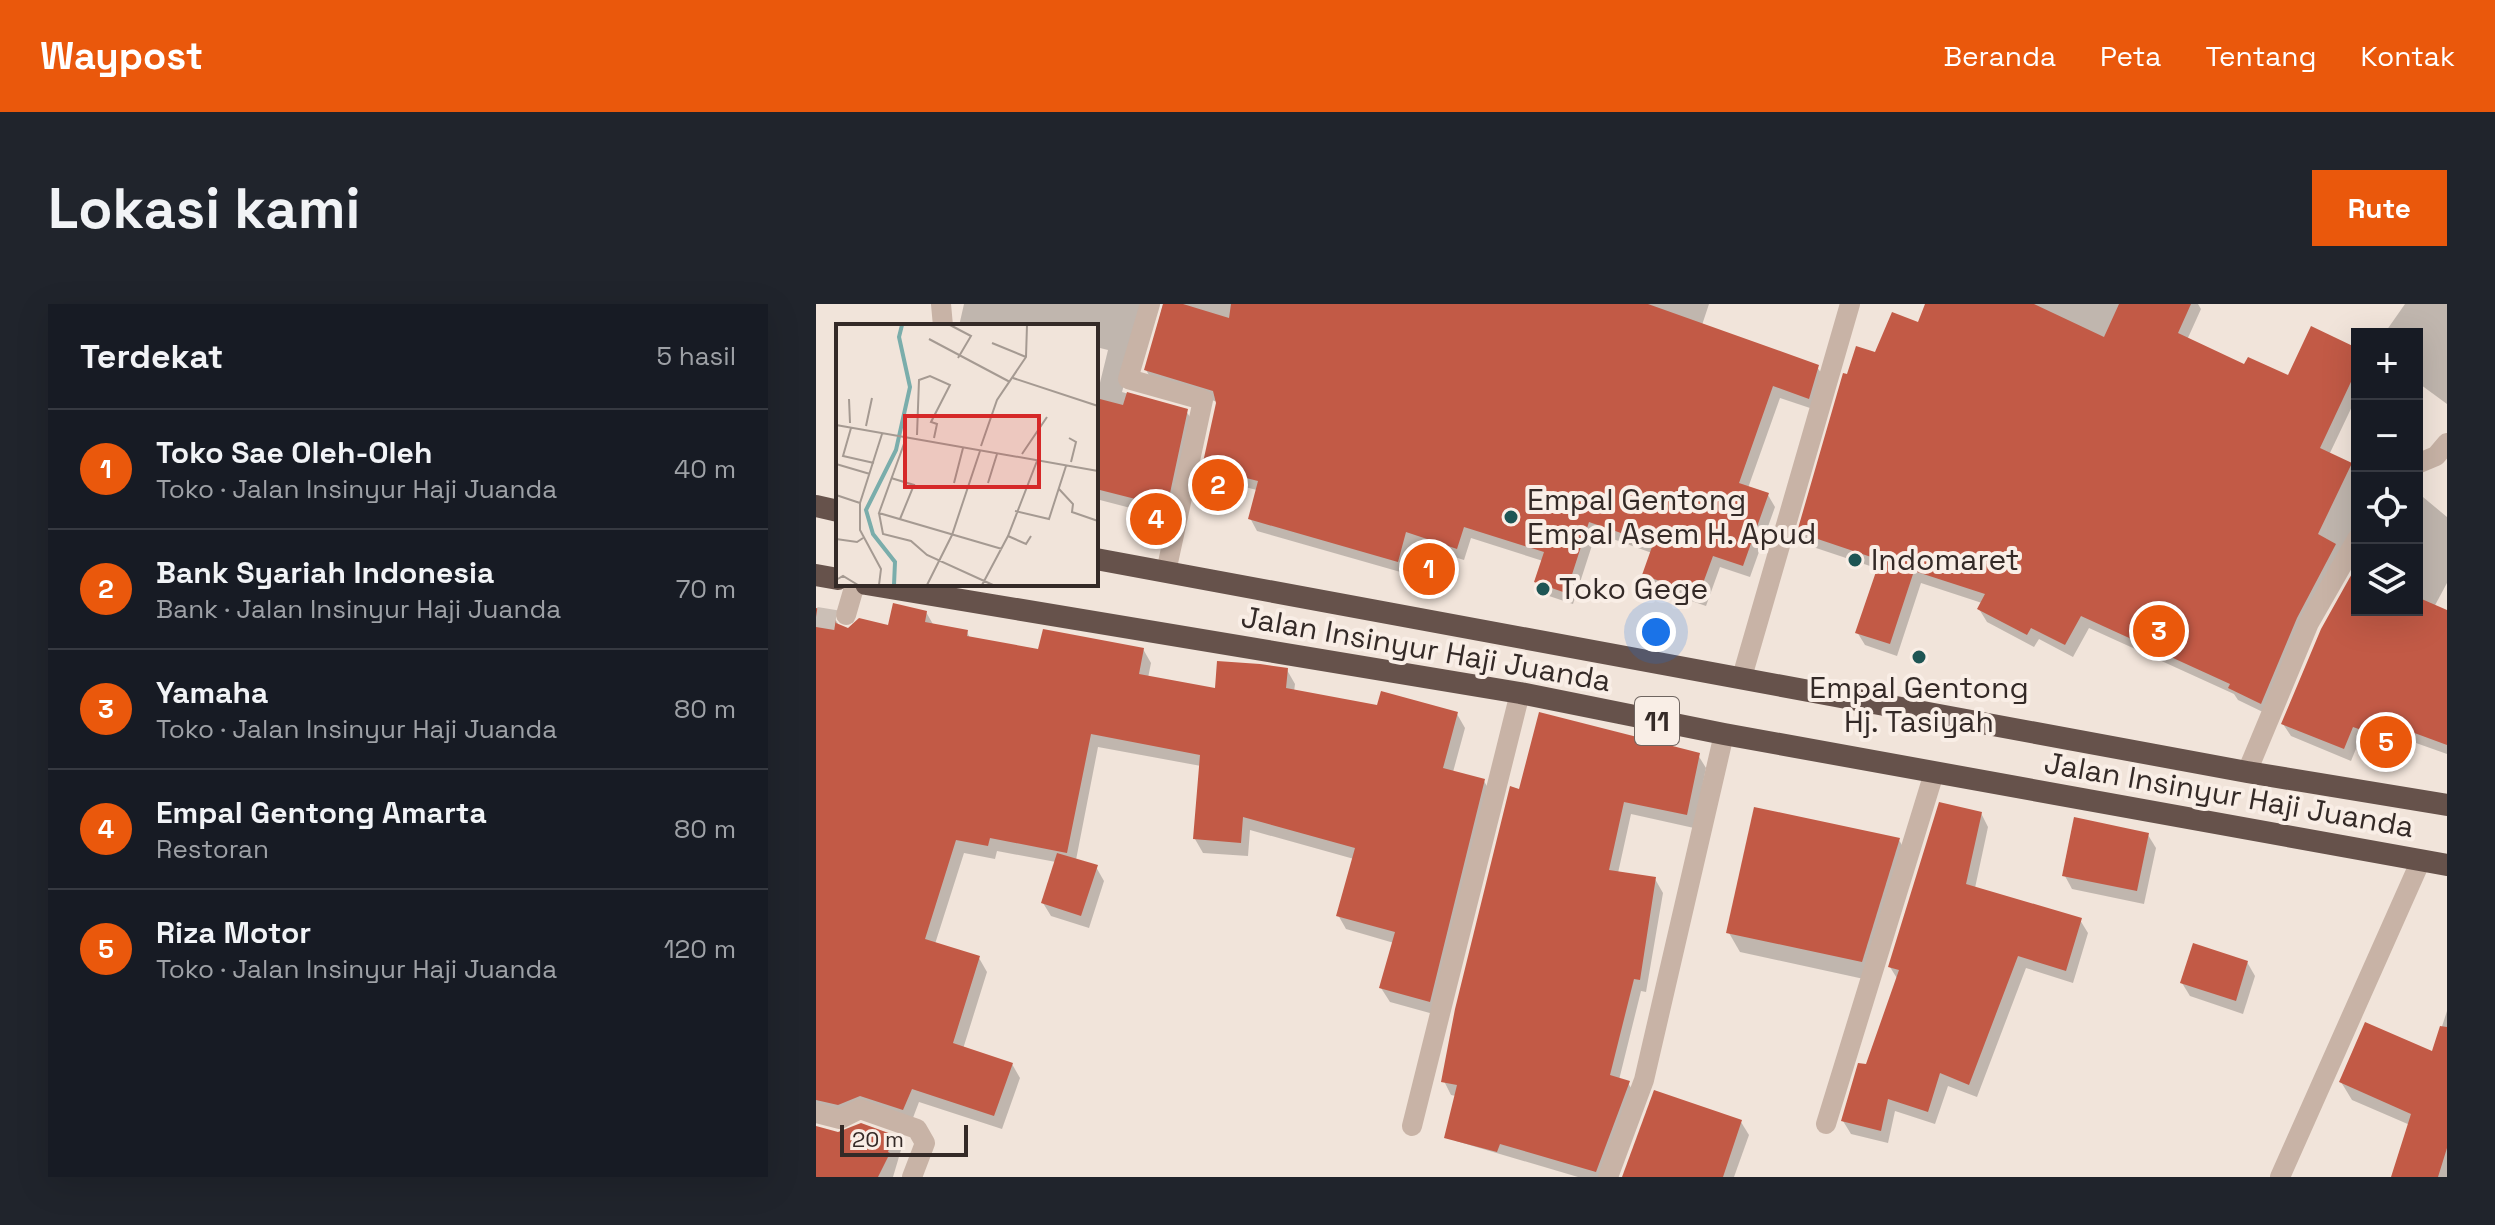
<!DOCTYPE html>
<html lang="id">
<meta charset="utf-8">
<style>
:root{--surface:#171b24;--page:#20242c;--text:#f1f3f6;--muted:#9ea1a6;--line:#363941;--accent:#ea580c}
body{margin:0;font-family:"Space Grotesk",sans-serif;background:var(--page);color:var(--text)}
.controls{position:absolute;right:24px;top:24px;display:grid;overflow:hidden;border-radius:0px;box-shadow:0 8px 32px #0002}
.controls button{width:72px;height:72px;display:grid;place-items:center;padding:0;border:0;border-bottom:2px solid var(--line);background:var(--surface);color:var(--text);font:40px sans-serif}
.scale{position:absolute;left:24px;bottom:20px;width:128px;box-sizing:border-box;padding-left:8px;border:4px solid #342a27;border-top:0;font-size:22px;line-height:28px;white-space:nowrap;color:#342a27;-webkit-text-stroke:6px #f9eee6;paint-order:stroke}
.you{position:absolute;left:840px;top:328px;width:28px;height:28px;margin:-20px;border:6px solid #fff;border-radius:50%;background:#1a73e8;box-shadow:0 0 0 12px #1a73e833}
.badge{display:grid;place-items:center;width:52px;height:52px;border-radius:50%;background:var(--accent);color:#fff;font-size:26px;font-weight:700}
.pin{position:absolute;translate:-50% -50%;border:4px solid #fff;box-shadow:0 2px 8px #0006}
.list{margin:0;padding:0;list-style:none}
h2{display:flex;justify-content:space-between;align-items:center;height:104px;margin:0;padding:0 32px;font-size:34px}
h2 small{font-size:26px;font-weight:400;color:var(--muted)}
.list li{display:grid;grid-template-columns:52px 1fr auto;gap:24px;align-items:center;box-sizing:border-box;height:120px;padding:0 32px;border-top:2px solid var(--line)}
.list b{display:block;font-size:30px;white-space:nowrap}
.list p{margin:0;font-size:26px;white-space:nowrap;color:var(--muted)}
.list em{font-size:26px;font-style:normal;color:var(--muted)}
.icon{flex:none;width:44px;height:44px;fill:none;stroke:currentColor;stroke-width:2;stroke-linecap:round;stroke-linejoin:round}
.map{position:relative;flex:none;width:1631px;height:873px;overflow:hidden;border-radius:0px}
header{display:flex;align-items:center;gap:48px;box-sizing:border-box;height:112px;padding:0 40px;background:var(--accent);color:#fff}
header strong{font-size:38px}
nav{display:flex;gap:44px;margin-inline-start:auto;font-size:28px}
.intro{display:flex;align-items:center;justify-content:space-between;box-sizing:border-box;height:192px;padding:0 48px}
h1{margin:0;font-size:56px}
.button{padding:20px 36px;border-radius:0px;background:var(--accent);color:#fff;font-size:28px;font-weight:700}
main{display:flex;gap:48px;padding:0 48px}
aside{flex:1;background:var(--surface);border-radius:0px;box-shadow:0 8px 32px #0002}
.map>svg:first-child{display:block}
.shadow{fill:#0003}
.building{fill:#c25a46}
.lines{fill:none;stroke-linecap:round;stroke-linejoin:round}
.minor-tunnel{stroke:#cbbfb6;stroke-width:20;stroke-dasharray:20 10;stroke-linecap:butt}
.minor{stroke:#c8b3a6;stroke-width:20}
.trunk{stroke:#66524b;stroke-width:22}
.poi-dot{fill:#1e5554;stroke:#f9eee6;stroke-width:3}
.labels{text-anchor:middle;stroke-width:8;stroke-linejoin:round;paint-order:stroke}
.shield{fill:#f9eee6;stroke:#6f6560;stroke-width:2}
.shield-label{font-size:28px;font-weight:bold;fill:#342a27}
.poi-label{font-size:30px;fill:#342a27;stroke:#f9eee6;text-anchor:start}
.street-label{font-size:30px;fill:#342a27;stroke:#f9eee6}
.inset-river{fill:none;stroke:#7aadab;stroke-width:4}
.inset-road{fill:none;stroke:#a59a92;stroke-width:2}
.view{fill:#d62828;fill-opacity:0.15;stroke:#d62828;stroke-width:4}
.inset-edge{fill:none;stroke:#342a27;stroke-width:4}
</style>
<header>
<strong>Waypost</strong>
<nav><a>Beranda</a><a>Peta</a><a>Tentang</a><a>Kontak</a></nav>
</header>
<div class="intro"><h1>Lokasi kami</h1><a class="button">Rute</a></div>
<main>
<aside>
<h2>Terdekat<small>5 hasil</small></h2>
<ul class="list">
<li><span class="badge">1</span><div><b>Toko Sae Oleh-Oleh</b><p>Toko · Jalan Insinyur Haji Juanda</p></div><em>40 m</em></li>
<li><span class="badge">2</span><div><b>Bank Syariah Indonesia</b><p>Bank · Jalan Insinyur Haji Juanda</p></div><em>70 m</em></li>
<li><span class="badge">3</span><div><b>Yamaha</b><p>Toko · Jalan Insinyur Haji Juanda</p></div><em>80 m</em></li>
<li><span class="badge">4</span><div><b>Empal Gentong Amarta</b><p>Restoran</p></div><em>80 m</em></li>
<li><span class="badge">5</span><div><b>Riza Motor</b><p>Toko · Jalan Insinyur Haji Juanda</p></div><em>120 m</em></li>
</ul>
</aside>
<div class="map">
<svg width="1631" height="873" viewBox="0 0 1631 873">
<rect width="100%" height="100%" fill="#f1e4da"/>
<g class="shadow">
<polygon points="148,0 341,0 328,9 306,88 370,107 378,119 357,215 280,195 280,95 292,46 280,43 280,22 143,22"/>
<polygon points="347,0 893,0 886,21 1001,63 1009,75 1000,106 964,94 932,184 952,191 959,203 934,273 904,263 890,302 835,283 828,270 836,249 780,229 757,300 727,290 720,278 727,257 655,234 648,256 597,240 588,269 441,227 434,214 441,186 395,175 388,162 402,98 337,78 330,66"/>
<polygon points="1111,0 1382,0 1385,5 1371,36 1429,63 1473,74 1541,46 1541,92 1513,151 1541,164 1541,239 1453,411 1422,396 1418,390 1273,324 1257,353 1223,335 1218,343 1171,318 1163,305 1166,299 1105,279 1081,352 1049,341 1041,328 1063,265 991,241 984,228 1060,51 1103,21"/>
<polygon points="1589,0 1631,0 1631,100 1601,78 1601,30 1568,30"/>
<polygon points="1601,188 1631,213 1631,279 1617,305 1631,311 1631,450 1600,439 1595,453 1544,435 1535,457 1475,432 1467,420 1506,326 1541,265 1541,306 1601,306"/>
<polygon points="110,308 118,322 151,328 154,334 224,348 327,345 335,359 332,374 401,387 471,366 479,380 478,388 562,404 641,410 649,424 637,468 668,477 676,491 621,711 574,698 565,684 578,639 530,625 522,611 538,555 434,526 432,552 387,549 379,535 385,462 282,443 260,556 280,563 288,577 273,624 235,612 227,599 240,558 181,547 179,555 148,549 119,640 163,654 171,668 147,745 196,760 204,774 186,825 103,798 95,819 53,805 0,815 0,313 16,310 24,323 33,326 74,323"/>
<polygon points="882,451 890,464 878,524 815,510 802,569 839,575 847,589 830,688 825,687 803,776 812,779 820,792 790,873 762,873 640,837 640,792 635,791 628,777 704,487"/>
<polygon points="1165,509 1172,523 1159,584 1264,616 1272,629 1257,679 1210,664 1161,793 1132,782 1119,820 1079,807 1072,839 1035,830 1027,817 1051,763 1082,676 1074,663"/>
<polygon points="1332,531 1340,544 1328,600 1256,585 1249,572"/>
<polygon points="1083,536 1094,555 1057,677 924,648 913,629"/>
<polygon points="1431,658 1439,672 1427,710 1374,692 1366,679"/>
<polygon points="1631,707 1631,873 1579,873 1594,821 1536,796 1525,778 1617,750"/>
<polygon points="925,818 933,831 918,873 808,873"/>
<polygon points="0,824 22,830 77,832 85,846 77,873 0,873"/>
</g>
<g class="building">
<polygon points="347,0 367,0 413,14 415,0 832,0 1003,61 993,95 957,82 923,179 953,189 927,262 897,252 883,290 826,271 837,240 773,218 750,289 718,278 728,248 648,223 641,245 590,228 582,258 432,215 442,177 386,163 400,99 397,87 328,66"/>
<polygon points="1109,0 1218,0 1288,33 1303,0 1375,0 1362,29 1428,60 1432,53 1472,71 1495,22 1541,44 1541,65 1504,144 1536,159 1502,230 1520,240 1481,314 1445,400 1412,384 1414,380 1265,312 1249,341 1215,324 1211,331 1161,305 1169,290 1098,267 1074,340 1039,329 1064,256 981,228 1027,69 1031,70 1040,42 1059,48 1076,8 1102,18"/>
<polygon points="311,88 372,105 351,203 280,185 280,94 307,101"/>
<polygon points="1538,266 1541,306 1601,306 1601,293 1631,306 1631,441 1593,427 1588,441 1537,423 1528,445 1465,420 1505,325"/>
<polygon points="77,299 111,307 109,318 152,326 151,332 222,345 227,325 328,344 323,370 399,384 401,357 444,360 472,364 470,384 561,401 565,387 642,408 627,464 669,475 614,698 563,684 579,628 520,612 539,544 427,513 425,539 377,535 384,451 275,430 251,549 174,534 172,542 140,536 109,635 164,652 137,739 197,759 178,812 96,785 87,806 44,792 22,801 0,796 0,304 17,308 20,319 32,324 43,314 72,321"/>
<polygon points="723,408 884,449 871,511 808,498 793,566 840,573 824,676 818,675 794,771 814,777 780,868 684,840 681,848 628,834 641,781 625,778 639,705 694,482 703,485"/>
<polygon points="1123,498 1166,508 1150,580 1266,614 1250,667 1202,652 1153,781 1124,769 1112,808 1072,795 1065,827 1025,817 1042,759 1050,760 1083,666 1072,663"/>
<polygon points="938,503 1084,534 1046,658 910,629"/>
<polygon points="1258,513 1333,529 1321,587 1246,572"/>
<polygon points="241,549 282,561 265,612 225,599"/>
<polygon points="1377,639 1432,657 1420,697 1364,679"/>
<polygon points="1549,718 1616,747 1624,722 1631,723 1631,844 1622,873 1575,873 1595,810 1523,778"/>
<polygon points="838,786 926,816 907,873 806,873"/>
<polygon points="45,819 78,831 72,848 74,849 62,873 0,873 0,822 22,828"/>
</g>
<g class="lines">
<polyline class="minor-tunnel" points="0,313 26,317 30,311"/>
<g class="minor">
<polyline points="125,0 127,22"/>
<polyline points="334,0 312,75 387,96 350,268"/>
<polyline points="1601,160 1620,152 1631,139"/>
<polyline points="30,311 39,280"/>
<polyline points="926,373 1034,0"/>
<polyline points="1431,468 1493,319 1541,235"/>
<polyline points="0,809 24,815 44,805 101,825 109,839 96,873"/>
<polyline points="1010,820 1118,469"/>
<polyline points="596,822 704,389"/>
<polyline points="792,873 828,776 908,430"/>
<polyline points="1464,873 1605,556"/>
</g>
<g class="trunk">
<polyline points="0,202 22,207"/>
<polyline points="280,255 1431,468 1631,501"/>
<polyline points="0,271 22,275"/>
<polyline points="50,280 704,389 908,430 1631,561"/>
</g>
</g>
<g class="poi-dot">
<circle cx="695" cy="213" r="8"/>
<circle cx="1039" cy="256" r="8"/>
<circle cx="727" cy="285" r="8"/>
<circle cx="1103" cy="353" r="8"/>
</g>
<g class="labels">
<rect class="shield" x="819" y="393" width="44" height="48" rx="6"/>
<g class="shield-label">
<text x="841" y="427">11</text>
</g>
<g class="poi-label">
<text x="711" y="206">Empal Gentong<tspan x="711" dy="34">Empal Asem H. Apud</tspan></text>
<text x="1055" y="266">Indomaret</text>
<text x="743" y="295">Toko Gege</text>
<text x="1103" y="394" text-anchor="middle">Empal Gentong<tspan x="1103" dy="34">Hj. Tasiyah</tspan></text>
</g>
<g class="street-label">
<text transform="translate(610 345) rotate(10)" y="10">Jalan Insinyur Haji Juanda</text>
<text transform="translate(1413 491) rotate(10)" y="10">Jalan Insinyur Haji Juanda</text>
</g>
</g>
<g transform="translate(20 20)">
<rect width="262" height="262" fill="#f1e4da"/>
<path class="inset-river" d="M58 261 59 238 37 210 30 186 60 126 74 63 63 13 66 1"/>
<path class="inset-road" d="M114 1 135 12 122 34M93 15 174 58M156 19 190 33M177 54 262 82M13 75 14 99M0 101 262 147M30 102 36 74M15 104 7 132 38 139M81 111 83 56 94 52 114 61 95 98 101 100 98 114M233 114 240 118 235 138M69 117 43 189 166 225M145 122 161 76 190 33 191 1M186 130 211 93M0 140 34 150M55 154 78 161 64 195M118 159 127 124M152 159 161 130M223 165 237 180 236 188 262 197M0 171 24 179V206L45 245 43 261M24 179 46 110M179 187 213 195 230 142M43 189 47 210 75 217 91 231 157 261M172 212 190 220 195 212M0 215 21 218 27 214M0 256 7 252 22 261M91 261 116 211 144 127M146 261 172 212 201 137"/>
<path class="view" d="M69 92H203V163H69Z"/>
<rect width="262" height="262" class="inset-edge"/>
</g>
</svg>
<div class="controls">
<button>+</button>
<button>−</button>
<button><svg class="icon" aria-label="locate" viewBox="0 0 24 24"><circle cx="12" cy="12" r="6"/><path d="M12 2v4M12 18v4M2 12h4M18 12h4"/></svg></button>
<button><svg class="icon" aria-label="layers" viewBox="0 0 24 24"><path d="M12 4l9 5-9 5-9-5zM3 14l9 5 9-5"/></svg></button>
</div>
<div class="scale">20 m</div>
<div class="you"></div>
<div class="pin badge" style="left:613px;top:265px">1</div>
<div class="pin badge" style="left:402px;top:181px">2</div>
<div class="pin badge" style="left:1343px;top:327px">3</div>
<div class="pin badge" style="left:340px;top:215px">4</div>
<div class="pin badge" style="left:1570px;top:438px">5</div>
</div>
</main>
